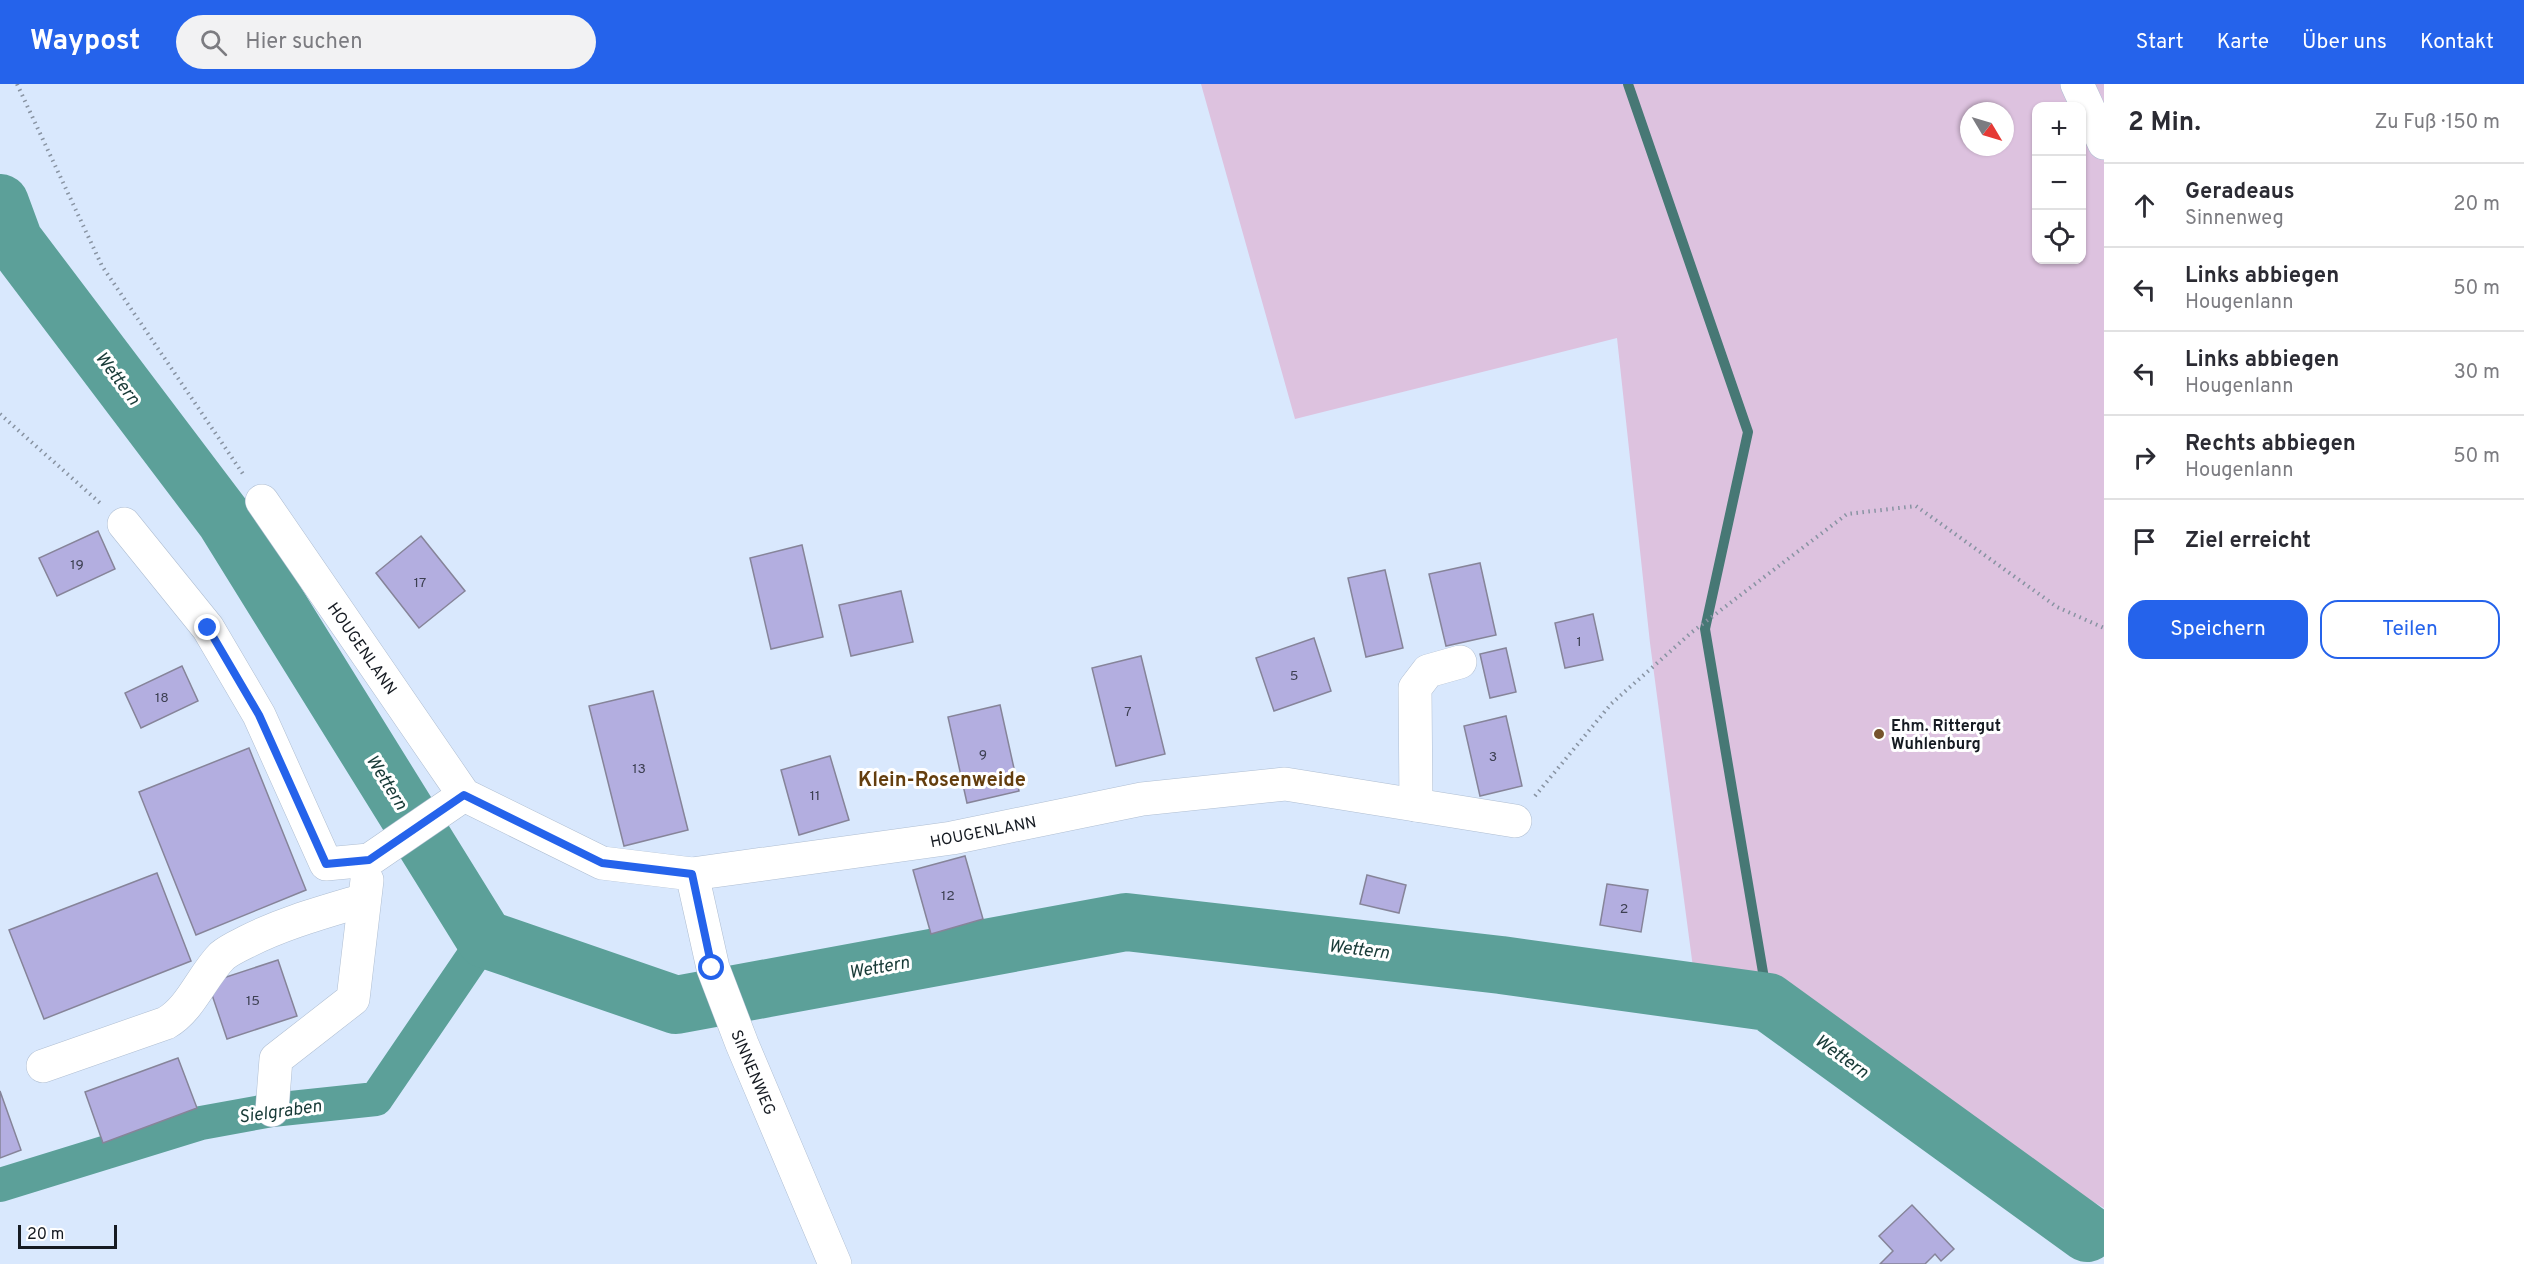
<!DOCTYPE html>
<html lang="de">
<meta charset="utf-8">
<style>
:root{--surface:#fff;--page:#f2f2f3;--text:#2b2b33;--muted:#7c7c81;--line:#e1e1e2;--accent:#2563eb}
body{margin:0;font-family:Overpass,sans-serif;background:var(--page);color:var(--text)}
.controls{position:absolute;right:18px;top:18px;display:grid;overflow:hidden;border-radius:12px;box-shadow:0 2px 4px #0004}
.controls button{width:54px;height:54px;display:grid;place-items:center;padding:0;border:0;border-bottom:2px solid var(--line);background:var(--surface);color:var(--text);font:30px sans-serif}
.compass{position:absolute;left:1960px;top:18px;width:54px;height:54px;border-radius:50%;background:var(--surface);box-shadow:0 2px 4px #0004;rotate:128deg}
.scale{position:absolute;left:18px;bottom:15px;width:99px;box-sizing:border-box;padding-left:6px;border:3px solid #161b22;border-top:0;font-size:16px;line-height:21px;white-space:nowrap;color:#161b22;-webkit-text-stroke:4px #fff;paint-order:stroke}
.stop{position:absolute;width:18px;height:18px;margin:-14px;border:4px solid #2563eb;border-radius:50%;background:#fff}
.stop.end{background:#2563eb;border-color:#fff;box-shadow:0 2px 6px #0008}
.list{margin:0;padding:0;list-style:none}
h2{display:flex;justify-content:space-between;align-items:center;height:78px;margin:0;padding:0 24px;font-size:26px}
h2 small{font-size:20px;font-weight:400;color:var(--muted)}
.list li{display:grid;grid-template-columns:39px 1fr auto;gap:18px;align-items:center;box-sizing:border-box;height:84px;padding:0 24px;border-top:2px solid var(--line)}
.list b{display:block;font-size:22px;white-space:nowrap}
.list p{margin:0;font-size:20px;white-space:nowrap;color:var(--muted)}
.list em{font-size:20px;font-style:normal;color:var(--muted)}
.actions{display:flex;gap:12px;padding:18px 24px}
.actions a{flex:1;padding:14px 0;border:2px solid var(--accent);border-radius:18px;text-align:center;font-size:21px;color:var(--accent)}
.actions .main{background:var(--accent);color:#fff}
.icon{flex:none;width:33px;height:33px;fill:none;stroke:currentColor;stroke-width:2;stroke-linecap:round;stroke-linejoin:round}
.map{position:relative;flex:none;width:2104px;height:1180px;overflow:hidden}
header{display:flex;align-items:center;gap:36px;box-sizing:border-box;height:84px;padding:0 30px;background:var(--accent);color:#fff}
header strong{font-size:28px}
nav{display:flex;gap:33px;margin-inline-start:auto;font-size:21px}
.search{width:420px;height:54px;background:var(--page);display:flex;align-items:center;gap:15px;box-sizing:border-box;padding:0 21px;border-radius:33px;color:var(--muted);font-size:22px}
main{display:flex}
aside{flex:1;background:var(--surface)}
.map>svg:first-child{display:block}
.green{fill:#ddc2df;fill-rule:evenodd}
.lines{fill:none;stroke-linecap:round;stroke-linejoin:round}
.stream{stroke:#477875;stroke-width:10}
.canal{stroke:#5ca099;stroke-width:34}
.river{stroke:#5ca099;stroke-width:58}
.building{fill:#b3aee0;stroke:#868499;stroke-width:1.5}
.minor-casing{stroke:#afbed2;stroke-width:34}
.path{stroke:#8893a2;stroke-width:4;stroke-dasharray:1.5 4.5;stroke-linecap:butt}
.minor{stroke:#fff;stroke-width:33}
.route{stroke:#2563eb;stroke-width:8}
.poi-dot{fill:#76532c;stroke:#fff;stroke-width:2}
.labels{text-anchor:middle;stroke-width:6;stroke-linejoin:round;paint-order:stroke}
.number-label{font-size:14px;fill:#3d4052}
.street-label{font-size:16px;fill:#161b22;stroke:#fff}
.poi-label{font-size:16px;font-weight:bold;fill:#161b22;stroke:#fff;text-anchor:start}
.water-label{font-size:18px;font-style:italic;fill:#183a37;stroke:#fff}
.quarter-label{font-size:20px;font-weight:bold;fill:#643e0e;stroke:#fff}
</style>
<header>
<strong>Waypost</strong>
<div class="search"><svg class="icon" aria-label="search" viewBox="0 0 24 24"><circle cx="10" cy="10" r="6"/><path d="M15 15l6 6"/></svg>Hier suchen</div>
<nav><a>Start</a><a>Karte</a><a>Über uns</a><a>Kontakt</a></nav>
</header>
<main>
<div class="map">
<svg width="2104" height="1180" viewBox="0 0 2104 1180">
<rect width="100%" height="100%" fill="#d9e8fd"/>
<path class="green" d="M1201 0H2104V1124L1694 891 1650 559 1617 254 1295 335ZM2036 22H2082V176H2036ZM1969 27H2005V63H1969Z"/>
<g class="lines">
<polyline class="stream" points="1628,0 1748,348 1705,545 1768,918"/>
<polyline class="canal" points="0,1101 201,1039 272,1026 376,1015 485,855"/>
<polyline class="river" points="0,119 14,157 225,436 485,855 676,921 1126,838 1501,881 1768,918 2087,1149"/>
</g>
<g class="building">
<polygon points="98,447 115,485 57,512 39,474"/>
<polygon points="421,452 465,507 419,544 376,489"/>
<polygon points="802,461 823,553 771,565 750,474"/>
<polygon points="1480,479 1496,551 1446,562 1429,490"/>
<polygon points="1385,486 1403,564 1366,573 1348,494"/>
<polygon points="901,507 913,558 851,572 839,521"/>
<polygon points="1593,530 1603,576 1565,584 1555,539"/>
<polygon points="1314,554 1331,607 1274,627 1256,574"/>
<polygon points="1506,564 1516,608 1490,614 1480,570"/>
<polygon points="1141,572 1165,670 1116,682 1092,584"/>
<polygon points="182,582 198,617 141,644 125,609"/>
<polygon points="653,607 688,746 624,762 589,622"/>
<polygon points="1000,621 1019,707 967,719 948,633"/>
<polygon points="1506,632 1522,702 1480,712 1464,642"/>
<polygon points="249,664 306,806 196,851 139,708"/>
<polygon points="830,672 849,736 799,751 781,686"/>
<polygon points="965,772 983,835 931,850 913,786"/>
<polygon points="157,789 191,877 44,935 9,846"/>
<polygon points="1367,791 1406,801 1399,829 1360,820"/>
<polygon points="1607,800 1648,806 1641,848 1600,841"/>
<polygon points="278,876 297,932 227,955 208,899"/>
<polygon points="178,974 197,1024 103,1059 85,1008"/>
<polygon points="0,1007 21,1066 0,1074"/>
<polygon points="1912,1121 1954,1165 1941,1177 1935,1170 1925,1180 1880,1180 1893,1167 1879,1152"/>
</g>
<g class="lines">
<defs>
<g id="minor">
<polyline points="2077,0 2104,59"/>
<polyline points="262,417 464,711 602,779 692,790 952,754 1142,715 1285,700 1515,737"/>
<polyline points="124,440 208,544 259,631 326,780 369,776 464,711"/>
<polyline points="1416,721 1415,604 1428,587 1460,578"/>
<polyline points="692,790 713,884 742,960 835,1180"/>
<path d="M43 982 166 939C191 925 202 892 222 872 229 866 238 862 246 858 283 839 324 828 364 816"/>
<polyline points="272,1026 276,975 353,915 367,796"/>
</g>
</defs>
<use href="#minor" class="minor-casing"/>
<g class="path">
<polyline points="17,0 102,182 243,390"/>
<polyline points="0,330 100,419"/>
<polyline points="1535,712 1611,620 1692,548 1847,430 1916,422 2057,523 2104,544"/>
</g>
<use href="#minor" class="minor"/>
</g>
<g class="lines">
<polyline class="route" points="208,544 259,631 326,780 369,776 464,711 602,779 692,790 712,884"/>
</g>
<circle class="poi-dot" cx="1879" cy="650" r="6"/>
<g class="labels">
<g class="number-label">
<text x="77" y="485">19</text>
<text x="420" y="503">17</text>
<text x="1579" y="562">1</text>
<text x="1294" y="596">5</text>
<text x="162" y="618">18</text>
<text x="1128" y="632">7</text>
<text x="983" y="675">9</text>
<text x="1493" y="677">3</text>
<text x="639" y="689">13</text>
<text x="815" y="716">11</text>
<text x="948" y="816">12</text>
<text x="1624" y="829">2</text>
<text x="253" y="921">15</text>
</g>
<g class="street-label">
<text transform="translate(363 564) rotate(55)" y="6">HOUGENLANN</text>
<text transform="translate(983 747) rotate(-11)" y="6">HOUGENLANN</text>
<text transform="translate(754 988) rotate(67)" y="6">SINNENWEG</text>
</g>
<g class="poi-label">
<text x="1891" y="647">Ehm. Rittergut<tspan x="1891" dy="18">Wuhlenburg</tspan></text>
</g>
<g class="water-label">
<text transform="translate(118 294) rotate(53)" y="6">Wettern</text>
<text transform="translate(387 698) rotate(58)" y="6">Wettern</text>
<text transform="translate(1359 865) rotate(7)" y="6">Wettern</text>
<text transform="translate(879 883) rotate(-10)" y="6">Wettern</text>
<text transform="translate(1842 972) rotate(36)" y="6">Wettern</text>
<text transform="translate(280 1027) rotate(-8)" y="6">Sielgraben</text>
</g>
<g class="quarter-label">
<text x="942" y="702">Klein-Rosenweide</text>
</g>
</g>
</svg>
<div class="controls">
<button>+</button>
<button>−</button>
<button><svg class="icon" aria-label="locate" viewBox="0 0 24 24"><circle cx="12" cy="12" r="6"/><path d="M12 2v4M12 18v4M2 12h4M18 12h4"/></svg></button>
</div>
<svg class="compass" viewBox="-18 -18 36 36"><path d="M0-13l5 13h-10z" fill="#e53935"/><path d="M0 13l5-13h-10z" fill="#7c7c81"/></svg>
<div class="scale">20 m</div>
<div class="stop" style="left:712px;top:884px"></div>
<div class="stop end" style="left:208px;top:544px"></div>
</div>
<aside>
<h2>2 Min.<small>Zu Fuß · 150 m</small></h2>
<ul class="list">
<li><svg class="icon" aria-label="ahead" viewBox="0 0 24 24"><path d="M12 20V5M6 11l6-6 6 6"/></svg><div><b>Geradeaus</b><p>Sinnenweg</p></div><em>20 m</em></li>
<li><svg class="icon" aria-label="left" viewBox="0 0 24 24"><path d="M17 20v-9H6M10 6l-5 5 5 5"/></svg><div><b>Links abbiegen</b><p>Hougenlann</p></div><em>50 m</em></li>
<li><svg class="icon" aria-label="left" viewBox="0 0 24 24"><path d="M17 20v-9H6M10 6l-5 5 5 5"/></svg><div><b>Links abbiegen</b><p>Hougenlann</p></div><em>30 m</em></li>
<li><svg class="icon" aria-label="right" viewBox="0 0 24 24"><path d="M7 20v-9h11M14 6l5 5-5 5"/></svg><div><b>Rechts abbiegen</b><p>Hougenlann</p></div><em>50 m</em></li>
<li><svg class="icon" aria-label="arrive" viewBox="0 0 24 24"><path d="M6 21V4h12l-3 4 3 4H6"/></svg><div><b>Ziel erreicht</b></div></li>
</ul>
<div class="actions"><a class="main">Speichern</a><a>Teilen</a></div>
</aside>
</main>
